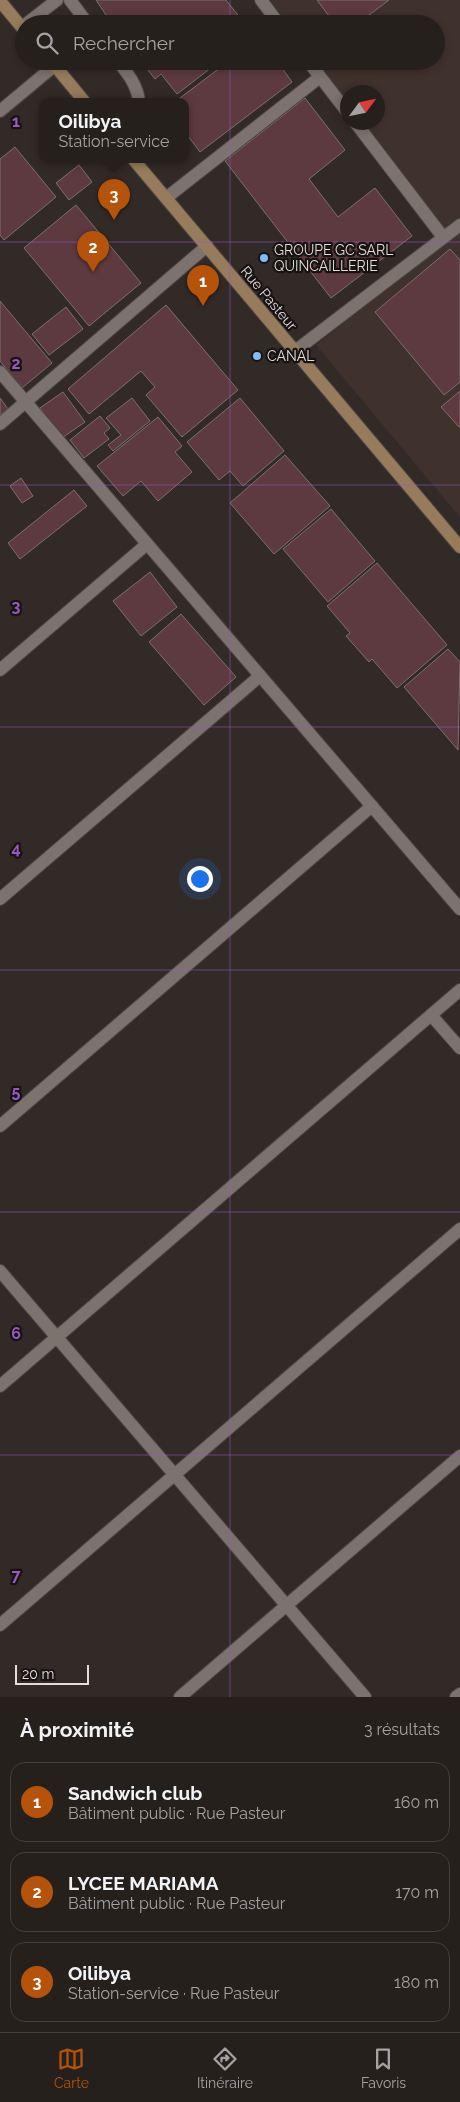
<!DOCTYPE html>
<html lang="fr">
<meta charset="utf-8">
<style>
:root{--surface:#26201d;--page:#2e2826;--text:#f1f3f6;--muted:#a4a3a4;--line:#423e3b;--accent:#b45309}
body{margin:0;font-family:Raleway,sans-serif;background:var(--page);color:var(--text)}
.compass{position:absolute;left:340px;top:85px;width:45px;height:45px;border-radius:50%;background:var(--surface);box-shadow:0 2px 8px #0003;rotate:57deg}
.scale{position:absolute;left:15px;bottom:12px;width:74px;box-sizing:border-box;padding-left:5px;border:2px solid #e2dcda;border-top:0;font-size:14px;line-height:18px;white-space:nowrap;color:#e2dcda;-webkit-text-stroke:4px #171312;paint-order:stroke}
.you{position:absolute;left:199px;top:878px;width:18px;height:18px;margin:-12px;border:4px solid #fff;border-radius:50%;background:#1a73e8;box-shadow:0 0 0 8px #1a73e833}
.badge{display:grid;place-items:center;width:32px;height:32px;border-radius:50%;background:var(--accent);color:#fff;font-size:16px;font-weight:700}
.pin{position:absolute;translate:-50% -41px;filter:drop-shadow(0 1px 2px #0008)}
.pin::after{content:'';position:absolute;top:26px;width:18px;height:15px;background:inherit;clip-path:polygon(0 0,100% 0,50% 100%)}
.popup{position:absolute;left:39px;top:98px;width:150px;height:65px;box-sizing:border-box;display:grid;place-content:center;border-radius:10px;background:var(--surface);filter:drop-shadow(0 1px 4px #0005);font-size:16px;white-space:nowrap;color:var(--muted)}
.popup b{font-size:19px;color:var(--text)}
.popup::after{content:'';position:absolute;left:50%;top:100%;margin-left:-10px;border:10px solid transparent;border-top-color:var(--surface)}
.list{margin:0;padding:0;list-style:none}
h2{display:flex;justify-content:space-between;align-items:center;height:65px;margin:0;padding:0 20px;font-size:21px}
h2 small{font-size:16px;font-weight:400;color:var(--muted)}
.list li{display:grid;grid-template-columns:32px 1fr auto;gap:15px;align-items:center;box-sizing:border-box;height:80px;margin:0 10px 10px;padding:0 10px;border:1px solid var(--line);border-radius:15px}
.list b{display:block;font-size:19px;white-space:nowrap}
.list p{margin:0;font-size:16px;white-space:nowrap;color:var(--muted)}
.list em{font-size:16px;font-style:normal;color:var(--muted)}
.icon{flex:none;width:28px;height:28px;fill:none;stroke:currentColor;stroke-width:2;stroke-linecap:round;stroke-linejoin:round}
.map{position:relative;flex:none;width:460px;height:1697px;overflow:hidden}
.search{position:absolute;background:var(--surface);box-shadow:0 2px 8px #0003;left:15px;right:15px;top:15px;height:55px;display:flex;align-items:center;gap:12px;box-sizing:border-box;padding:0 18px;border-radius:28px;color:var(--muted);font-size:19px}
.sheet{height:335px;background:var(--surface)}
nav{display:flex;justify-content:space-around;align-items:center;box-sizing:border-box;height:70px;border-top:1px solid var(--line);background:var(--surface);font-size:14px;color:var(--muted)}
nav a{display:grid;justify-items:center;gap:2px}
nav .on{color:var(--accent)}
.map>svg:first-child{display:block}
.built{fill:#3f312c}
.building{fill:#5d3a3f;stroke:#7a7071}
.lines{fill:none;stroke-linecap:round;stroke-linejoin:round}
.lane-casing{stroke:#4d4745;stroke-width:14}
.street-casing{stroke:#4d4745;stroke-width:14}
.secondary-casing{stroke:#4d4745;stroke-width:14}
.lane{stroke:#7c736f;stroke-width:12}
.street{stroke:#7c736f;stroke-width:12}
.secondary{stroke:#967c5b;stroke-width:12}
.grid{fill:none;stroke:#9558c6;stroke-width:1;stroke-opacity:0.55}
.poi-dot{fill:#7dbef9;stroke:#171312;stroke-width:2}
.labels{text-anchor:middle;stroke-width:4.5;stroke-linejoin:round;paint-order:stroke}
.poi-label{font-size:14px;fill:#e2dcda;stroke:#171312;text-anchor:start}
.street-label{font-size:14px;fill:#e2dcda;stroke:#171312}
.grid-label{font-size:16px;text-anchor:middle;font-weight:bold;fill:#9558c6;stroke:#171312;stroke-width:4.5;stroke-linejoin:round;paint-order:stroke}
</style>
<div class="map">
<svg width="460" height="1697" viewBox="0 0 460 1697">
<rect width="100%" height="100%" fill="#322a27"/>
<polygon class="built" points="270,0 460,0 460,517 316,345 451,238 363,123 378,122 378,92 348,92 347,102 316,61 436,61 436,24 288,24"/>
<g class="building">
<polygon points="96,0 226,0 245,24 112,24"/>
<polygon points="317,0 389,0 357,24 335,24"/>
<polygon points="141,61 220,61 177,94 161,74 155,79"/>
<polygon points="229,61 277,61 292,82 200,152 185,132 185,101 176,101"/>
<polygon points="305,98 345,150 309,179 338,217 375,188 412,236 331,298 225,161"/>
<polygon points="15,147 56,197 4,240 0,235 0,159"/>
<polygon points="79,165 92,182 69,200 56,183"/>
<polygon points="76,205 141,283 89,326 24,248"/>
<polygon points="450,249 460,260 460,382 444,395 375,312"/>
<polygon points="0,301 52,363 22,388 0,361"/>
<polygon points="166,305 238,390 182,437 146,395 155,387 141,371 89,414 68,389"/>
<polygon points="66,307 83,329 49,355 32,334"/>
<polygon points="460,391 460,428 441,407"/>
<polygon points="63,392 85,422 62,438 40,408"/>
<polygon points="0,398 8,409 0,415"/>
<polygon points="132,398 150,421 113,451 108,445 121,435 106,418"/>
<polygon points="240,398 284,451 243,486 230,471 219,480 187,442"/>
<polygon points="100,416 110,428 104,433 109,439 84,458 70,440"/>
<polygon points="158,417 182,446 175,452 192,472 158,501 141,481 123,496 97,466"/>
<polygon points="285,455 330,506 274,554 230,503"/>
<polygon points="21,478 33,496 22,503 10,486"/>
<polygon points="74,490 87,506 20,559 8,543"/>
<polygon points="331,509 375,561 328,602 283,549"/>
<polygon points="377,563 447,645 397,688 372,659 369,662 346,636 350,633 327,606"/>
<polygon points="150,572 177,607 141,636 113,601"/>
<polygon points="181,614 236,677 204,705 149,642"/>
<polygon points="448,649 460,662 458,750 404,687"/>
</g>
<g class="lines">
<defs>
<g id="lane">
<polyline points="70,0 88,24"/>
<path d="M118 61C128 74 137 85 139 101"/>
</g>
<g id="street">
<polyline points="261,0 279,24"/>
<polyline points="26,24 57,0"/>
<polyline points="308,61 348,113"/>
<polyline points="0,111 54,66"/>
<polyline points="355,122 443,237"/>
<polyline points="166,198 320,77"/>
<polyline points="295,351 460,225"/>
<polyline points="0,372 460,909"/>
<polyline points="0,424 207,246"/>
<polyline points="0,670 147,544"/>
<polyline points="0,899 260,676"/>
<polyline points="431,1015 460,1048"/>
<polyline points="0,1126 372,806"/>
<polyline points="0,1271 365,1697"/>
<polyline points="0,1386 460,990"/>
<polyline points="0,1625 460,1229"/>
<polyline points="180,1697 460,1456"/>
<polyline points="456,1697 460,1694"/>
</g>
<g id="secondary">
<polyline points="0,1 24,30"/>
<polyline points="51,61 84,101"/>
<polyline points="133,159 460,547"/>
</g>
</defs>
<use href="#lane" class="lane-casing"/>
<use href="#street" class="street-casing"/>
<use href="#secondary" class="secondary-casing"/>
<use href="#lane" class="lane"/>
<use href="#street" class="street"/>
<use href="#secondary" class="secondary"/>
</g>
<path class="grid" d="M230 0V24M230 61V1697M0 242H460M0 485H460M0 727H460M0 970H460M0 1212H460M0 1455H460"/>
<g class="poi-dot">
<circle cx="264" cy="258" r="5"/>
<circle cx="257" cy="356" r="5"/>
</g>
<g class="labels">
<g class="poi-label">
<text x="274" y="255">GROUPE GC SARL<tspan x="274" dy="16">QUINCAILLERIE</tspan></text>
<text x="267" y="361">CANAL</text>
</g>
<g class="street-label">
<text transform="translate(269 298) rotate(50)" y="5">Rue Pasteur</text>
</g>
</g>
<g class="grid-label">
<text x="16" y="127">1</text>
<text x="16" y="369">2</text>
<text x="16" y="612">3</text>
<text x="16" y="854">4</text>
<text x="16" y="1097">5</text>
<text x="16" y="1339">6</text>
<text x="16" y="1581">7</text>
</g>
</svg>
<svg class="compass" viewBox="-18 -18 36 36"><path d="M0-13l5 13h-10z" fill="#e53935"/><path d="M0 13l5-13h-10z" fill="#a4a3a4"/></svg>
<div class="scale">20 m</div>
<div class="you"></div>
<div class="pin badge" style="left:203px;top:306px">1</div>
<div class="pin badge" style="left:93px;top:272px">2</div>
<div class="pin badge" style="left:114px;top:220px">3</div>
<div class="popup"><b>Oilibya</b>Station-service</div>
<div class="search"><svg class="icon" aria-label="search" viewBox="0 0 24 24"><circle cx="10" cy="10" r="6"/><path d="M15 15l6 6"/></svg>Rechercher</div>
</div>
<section class="sheet">
<h2>À proximité<small>3 résultats</small></h2>
<ul class="list">
<li><span class="badge">1</span><div><b>Sandwich club</b><p>Bâtiment public · Rue Pasteur</p></div><em>160 m</em></li>
<li><span class="badge">2</span><div><b>LYCEE MARIAMA</b><p>Bâtiment public · Rue Pasteur</p></div><em>170 m</em></li>
<li><span class="badge">3</span><div><b>Oilibya</b><p>Station-service · Rue Pasteur</p></div><em>180 m</em></li>
</ul>
</section>
<nav>
<a class="on"><svg class="icon" aria-label="map" viewBox="0 0 24 24"><path d="M3 6l6-2 6 2 6-2v14l-6 2-6-2-6 2zM9 4v14M15 6v14"/></svg>Carte</a>
<a><svg class="icon" aria-label="directions" viewBox="0 0 24 24"><path d="M12 3l9 9-9 9-9-9zM9 14v-3h6M13 9l2 2-2 2"/></svg>Itinéraire</a>
<a><svg class="icon" aria-label="saved" viewBox="0 0 24 24"><path d="M7 4h10v16l-5-4-5 4z"/></svg>Favoris</a>
</nav>
